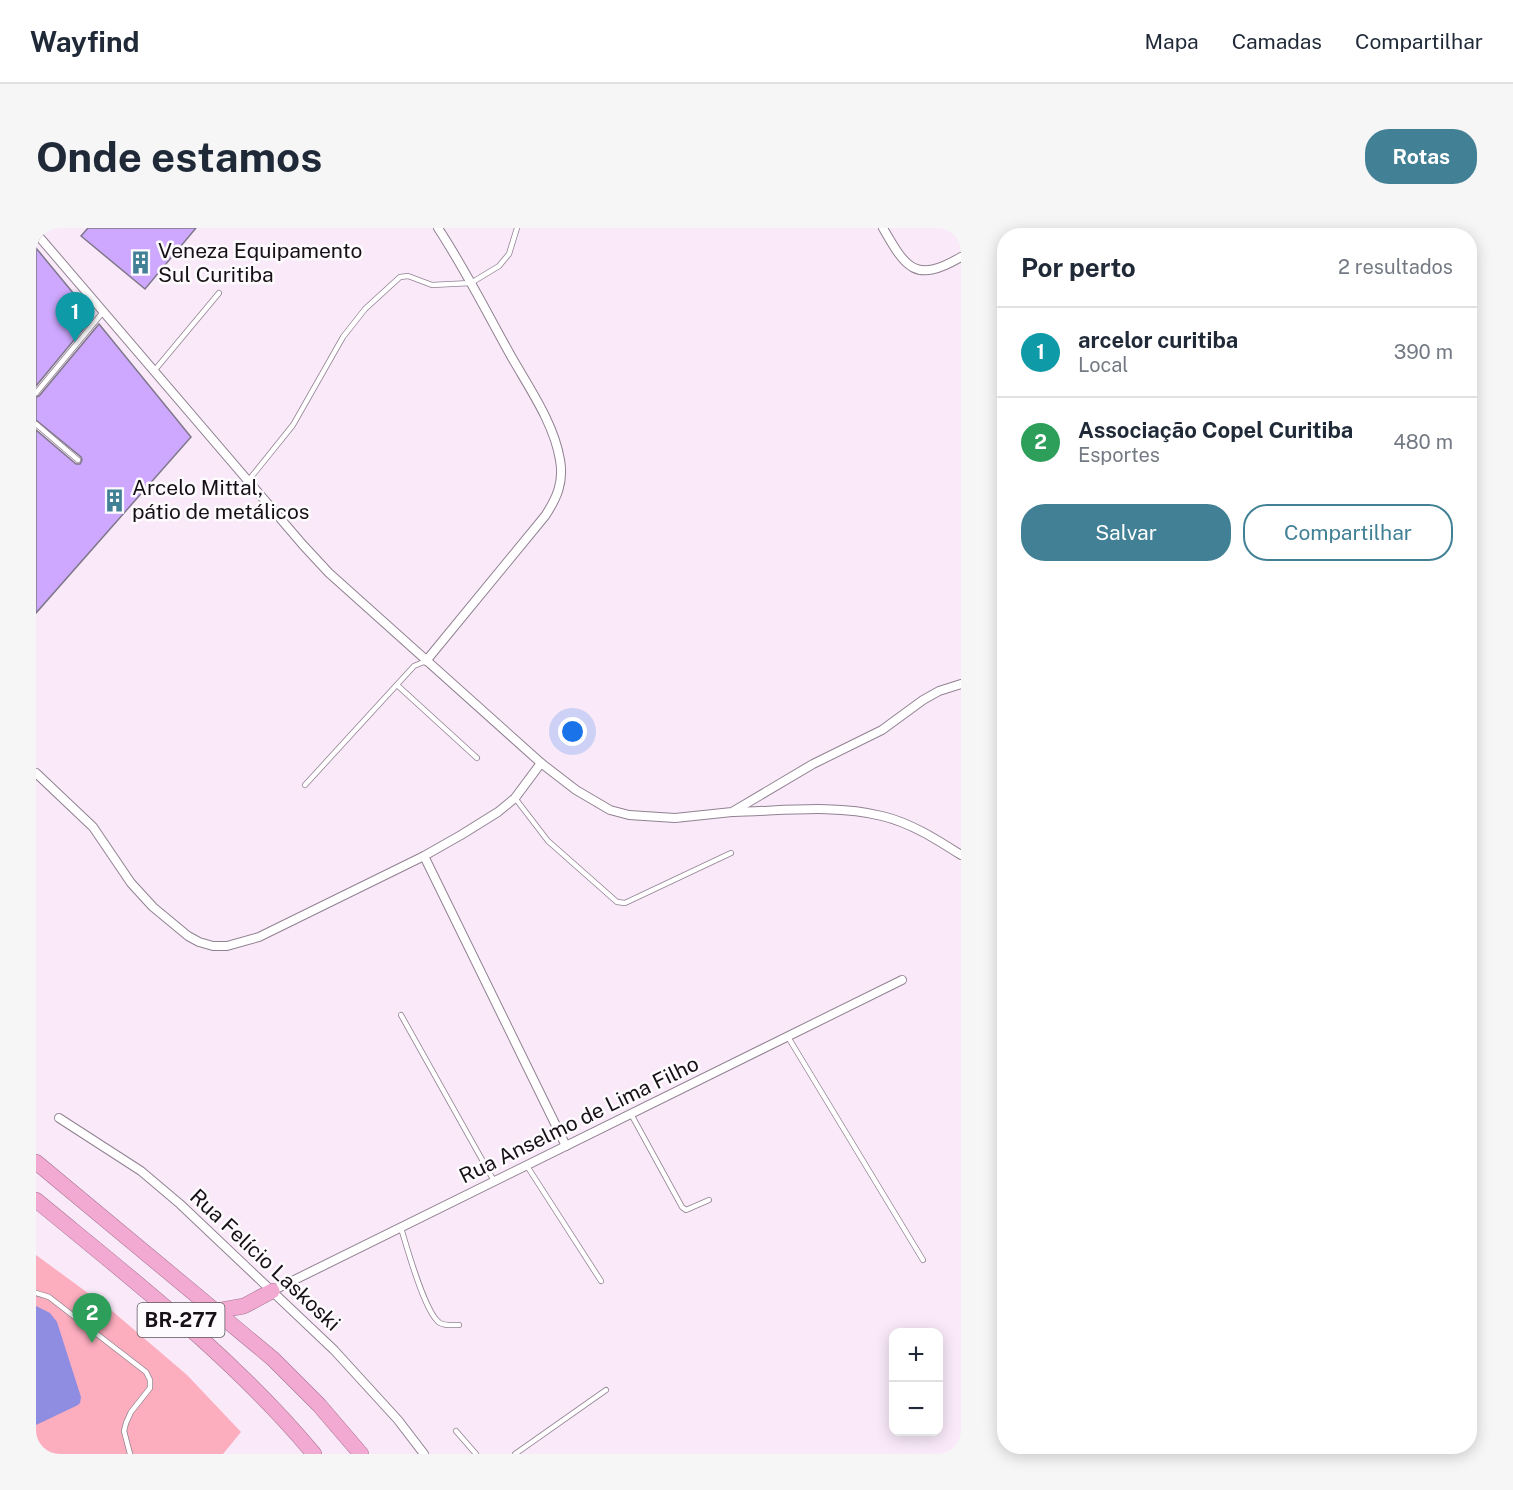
<!DOCTYPE html>
<html lang="pt">
<meta charset="utf-8">
<style>
:root{--surface:#fff;--page:#f6f6f7;--text:#1f2937;--muted:#747a83;--line:#e0e1e3;--accent:#418095}
body{margin:0;font-family:"Public Sans",sans-serif;background:var(--page);color:var(--text)}
.controls{position:absolute;right:18px;bottom:18px;display:grid;overflow:hidden;border-radius:12px;box-shadow:0 3px 15px #0003}
.controls button{width:54px;height:54px;display:grid;place-items:center;padding:0;border:0;border-bottom:2px solid var(--line);background:var(--surface);color:var(--text);font:30px sans-serif}
.you{position:absolute;left:537px;top:504px;width:21px;height:21px;margin:-15px;border:4px solid #fff;border-radius:50%;background:#1a73e8;box-shadow:0 0 0 9px #1a73e833}
.badge{display:grid;place-items:center;width:39px;height:39px;border-radius:50%;background:var(--accent);color:#fff;font-size:20px;font-weight:700}
.pin{position:absolute;translate:-50% -50px;filter:drop-shadow(0 2px 3px #0008)}
.pin::after{content:'';position:absolute;top:32px;width:21px;height:18px;background:inherit;clip-path:polygon(0 0,100% 0,50% 100%)}
.list{margin:0;padding:0;list-style:none}
h2{display:flex;justify-content:space-between;align-items:center;height:78px;margin:0;padding:0 24px;font-size:26px}
h2 small{font-size:20px;font-weight:400;color:var(--muted)}
.list li{display:grid;grid-template-columns:39px 1fr auto;gap:18px;align-items:center;box-sizing:border-box;height:90px;padding:0 24px;border-top:2px solid var(--line)}
.list b{display:block;font-size:22px;white-space:nowrap}
.list p{margin:0;font-size:20px;white-space:nowrap;color:var(--muted)}
.list em{font-size:20px;font-style:normal;color:var(--muted)}
.actions{display:flex;gap:12px;padding:18px 24px}
.actions a{flex:1;padding:14px 0;border:2px solid var(--accent);border-radius:24px;text-align:center;font-size:21px;color:var(--accent)}
.actions .main{background:var(--accent);color:#fff}
.map{position:relative;flex:none;width:925px;height:1226px;overflow:hidden;border-radius:24px}
header{display:flex;align-items:center;gap:36px;box-sizing:border-box;height:84px;padding:0 30px;background:var(--surface);border-bottom:2px solid var(--line)}
header strong{font-size:28px}
nav{display:flex;gap:33px;margin-inline-start:auto;font-size:21px}
.intro{display:flex;align-items:center;justify-content:space-between;box-sizing:border-box;height:144px;padding:0 36px}
h1{margin:0;font-size:42px}
.button{padding:15px 27px;border-radius:24px;background:var(--accent);color:#fff;font-size:21px;font-weight:700}
main{display:flex;gap:36px;padding:0 36px}
aside{flex:1;background:var(--surface);border-radius:24px;box-shadow:0 3px 15px #0003}
.map>svg:first-child{display:block}
.green{fill:#fcadbe}
.water{fill:#8e8de2}
.building{fill:#cda8fe;stroke:#7f788a;stroke-width:1.5}
.lines{fill:none;stroke-linecap:round;stroke-linejoin:round}
.service-casing{stroke:#918291;stroke-width:6}
.minor-casing{stroke:#918291;stroke-width:10}
.motorway-casing{stroke:#a57490;stroke-width:16}
.service{stroke:#fff;stroke-width:4.5}
.minor{stroke:#fff;stroke-width:8}
.motorway{stroke:#f2a9d2;stroke-width:15}
.labels{text-anchor:middle;stroke-width:5;stroke-linejoin:round;paint-order:stroke}
.shield{fill:#fefbfe;stroke:#5c575c;stroke-width:1.5}
.shield-label{font-size:20px;font-weight:bold;fill:#161116}
.poi-label{font-size:21px;fill:#161116;stroke:#fefbfe;text-anchor:start}
.street-label{font-size:21px;fill:#161116;stroke:#fefbfe}
</style>
<header>
<strong>Wayfind</strong>
<nav><a>Mapa</a><a>Camadas</a><a>Compartilhar</a></nav>
</header>
<div class="intro"><h1>Onde estamos</h1><a class="button">Rotas</a></div>
<main>
<div class="map">
<svg width="925" height="1226" viewBox="0 0 925 1226">
<rect width="100%" height="100%" fill="#f9e9f9"/>
<polygon class="green" points="0,1027 75,1082 151,1147 205,1204 187,1226 0,1226"/>
<polygon class="water" points="0,1078 14,1085 21,1094 45,1169 44,1175 42,1177 0,1197"/>
<g class="building">
<polygon points="52,0 160,0 109,61 45,8"/>
<polygon points="0,20 57,89 0,158"/>
<polygon points="63,96 155,209 0,385 0,202 40,236 44,236 46,232 45,229 0,192 0,169 3,168"/>
</g>
<g class="lines">
<defs>
<g id="service">
<polyline points="118,143 183,65"/>
<polyline points="0,165 67,84"/>
<polyline points="0,196 42,232"/>
<polyline points="212,253 257,197 307,109 329,81 364,49 372,48 396,57 435,55 463,38 473,26 481,0"/>
<polyline points="361,457 441,530"/>
<polyline points="269,557 378,438 390,433"/>
<polyline points="479,570 512,613 581,674 589,675 695,625"/>
<polyline points="365,787 458,953"/>
<polyline points="752,809 887,1032"/>
<polyline points="595,886 646,979 650,982 673,972"/>
<polyline points="491,938 565,1053"/>
<path d="M365 1000C371 1019 389 1086 404 1095 409 1098 417 1097 423 1097"/>
<polyline points="0,1065 13,1069 110,1144 114,1152 114,1160 95,1184 90,1195 88,1203 94,1226"/>
<polyline points="420,1203 440,1226"/>
<polyline points="479,1226 570,1162"/>
</g>
<g id="minor">
<path d="M847 0C870 40 879 56 925 29"/>
<polyline points="0,5 267,317 293,345 505,535 540,562 574,582 593,587 639,590 696,584 777,536 846,502 887,472 903,463 925,456"/>
<path d="M390 433 509 288C521 270 528 254 524 232 518 195 493 160 475 128 451 85 429 41 402 0"/>
<polyline points="0,545 57,599 95,655 117,679 152,708 163,714 177,718 191,718 223,709 388,628 425,607 462,584 479,570 505,535"/>
<path d="M698 584C746 583 799 576 846 588 875 595 900 611 925 627"/>
<polyline points="388,628 530,918"/>
<polyline points="23,890 105,943 144,976 298,1122 362,1192 388,1226"/>
<polyline points="236,1063 866,752"/>
</g>
<g id="motorway">
<polyline points="0,934 237,1131 283,1177 325,1226"/>
<path d="M0 972C97 1052 197 1129 278 1226"/>
<polyline points="180,1083 208,1078 236,1063"/>
</g>
</defs>
<use href="#service" class="service-casing"/>
<use href="#minor" class="minor-casing"/>
<use href="#motorway" class="motorway-casing"/>
<use href="#service" class="service"/>
<use href="#minor" class="minor"/>
<use href="#motorway" class="motorway"/>
</g>
<defs>
<symbol id="building-bare" viewBox="-9 -9 18 18"><path d="M-4-6H4V6H1V3H-1V6H-4ZM-2.5-4.3h1.7v1.8h-1.7ZM.8-4.3h1.7v1.8H.8ZM-2.5-1h1.7V.8h-1.7ZM.8-1h1.7V.8H.8Z" fill="#418095" stroke="#fefbfe" stroke-width="2.5" paint-order="stroke"/></symbol>
</defs>
<g fill-rule="evenodd">
<use href="#building-bare" x="88" y="18" width="33" height="33"/>
<use href="#building-bare" x="62" y="256" width="33" height="33"/>
</g>
<g class="labels">
<rect class="shield" x="101.5" y="1075" width="87" height="34" rx="4.5"/>
<g class="shield-label">
<text x="145" y="1099">BR-277</text>
</g>
<g class="poi-label">
<text x="122" y="30">Veneza Equipamento<tspan x="122" dy="24">Sul Curitiba</tspan></text>
<text x="96" y="267">Arcelo Mittal,<tspan x="96" dy="24">pátio de metálicos</tspan></text>
</g>
<g class="street-label">
<text transform="translate(543 892) rotate(-26)" y="7">Rua Anselmo de Lima Filho</text>
<text transform="translate(229 1032) rotate(43)" y="7">Rua Felício Laskoski</text>
</g>
</g>
</svg>
<div class="controls">
<button>+</button>
<button>−</button>
</div>
<div class="you"></div>
<div class="pin badge" style="left:39px;top:114px;background:#0f9aa8">1</div>
<div class="pin badge" style="left:56px;top:1115px;background:#2e9e5b">2</div>
</div>
<aside>
<h2>Por perto<small>2 resultados</small></h2>
<ul class="list">
<li><span class="badge" style="background:#0f9aa8">1</span><div><b>arcelor curitiba</b><p>Local</p></div><em>390 m</em></li>
<li><span class="badge" style="background:#2e9e5b">2</span><div><b>Associação Copel Curitiba</b><p>Esportes</p></div><em>480 m</em></li>
</ul>
<div class="actions"><a class="main">Salvar</a><a>Compartilhar</a></div>
</aside>
</main>
